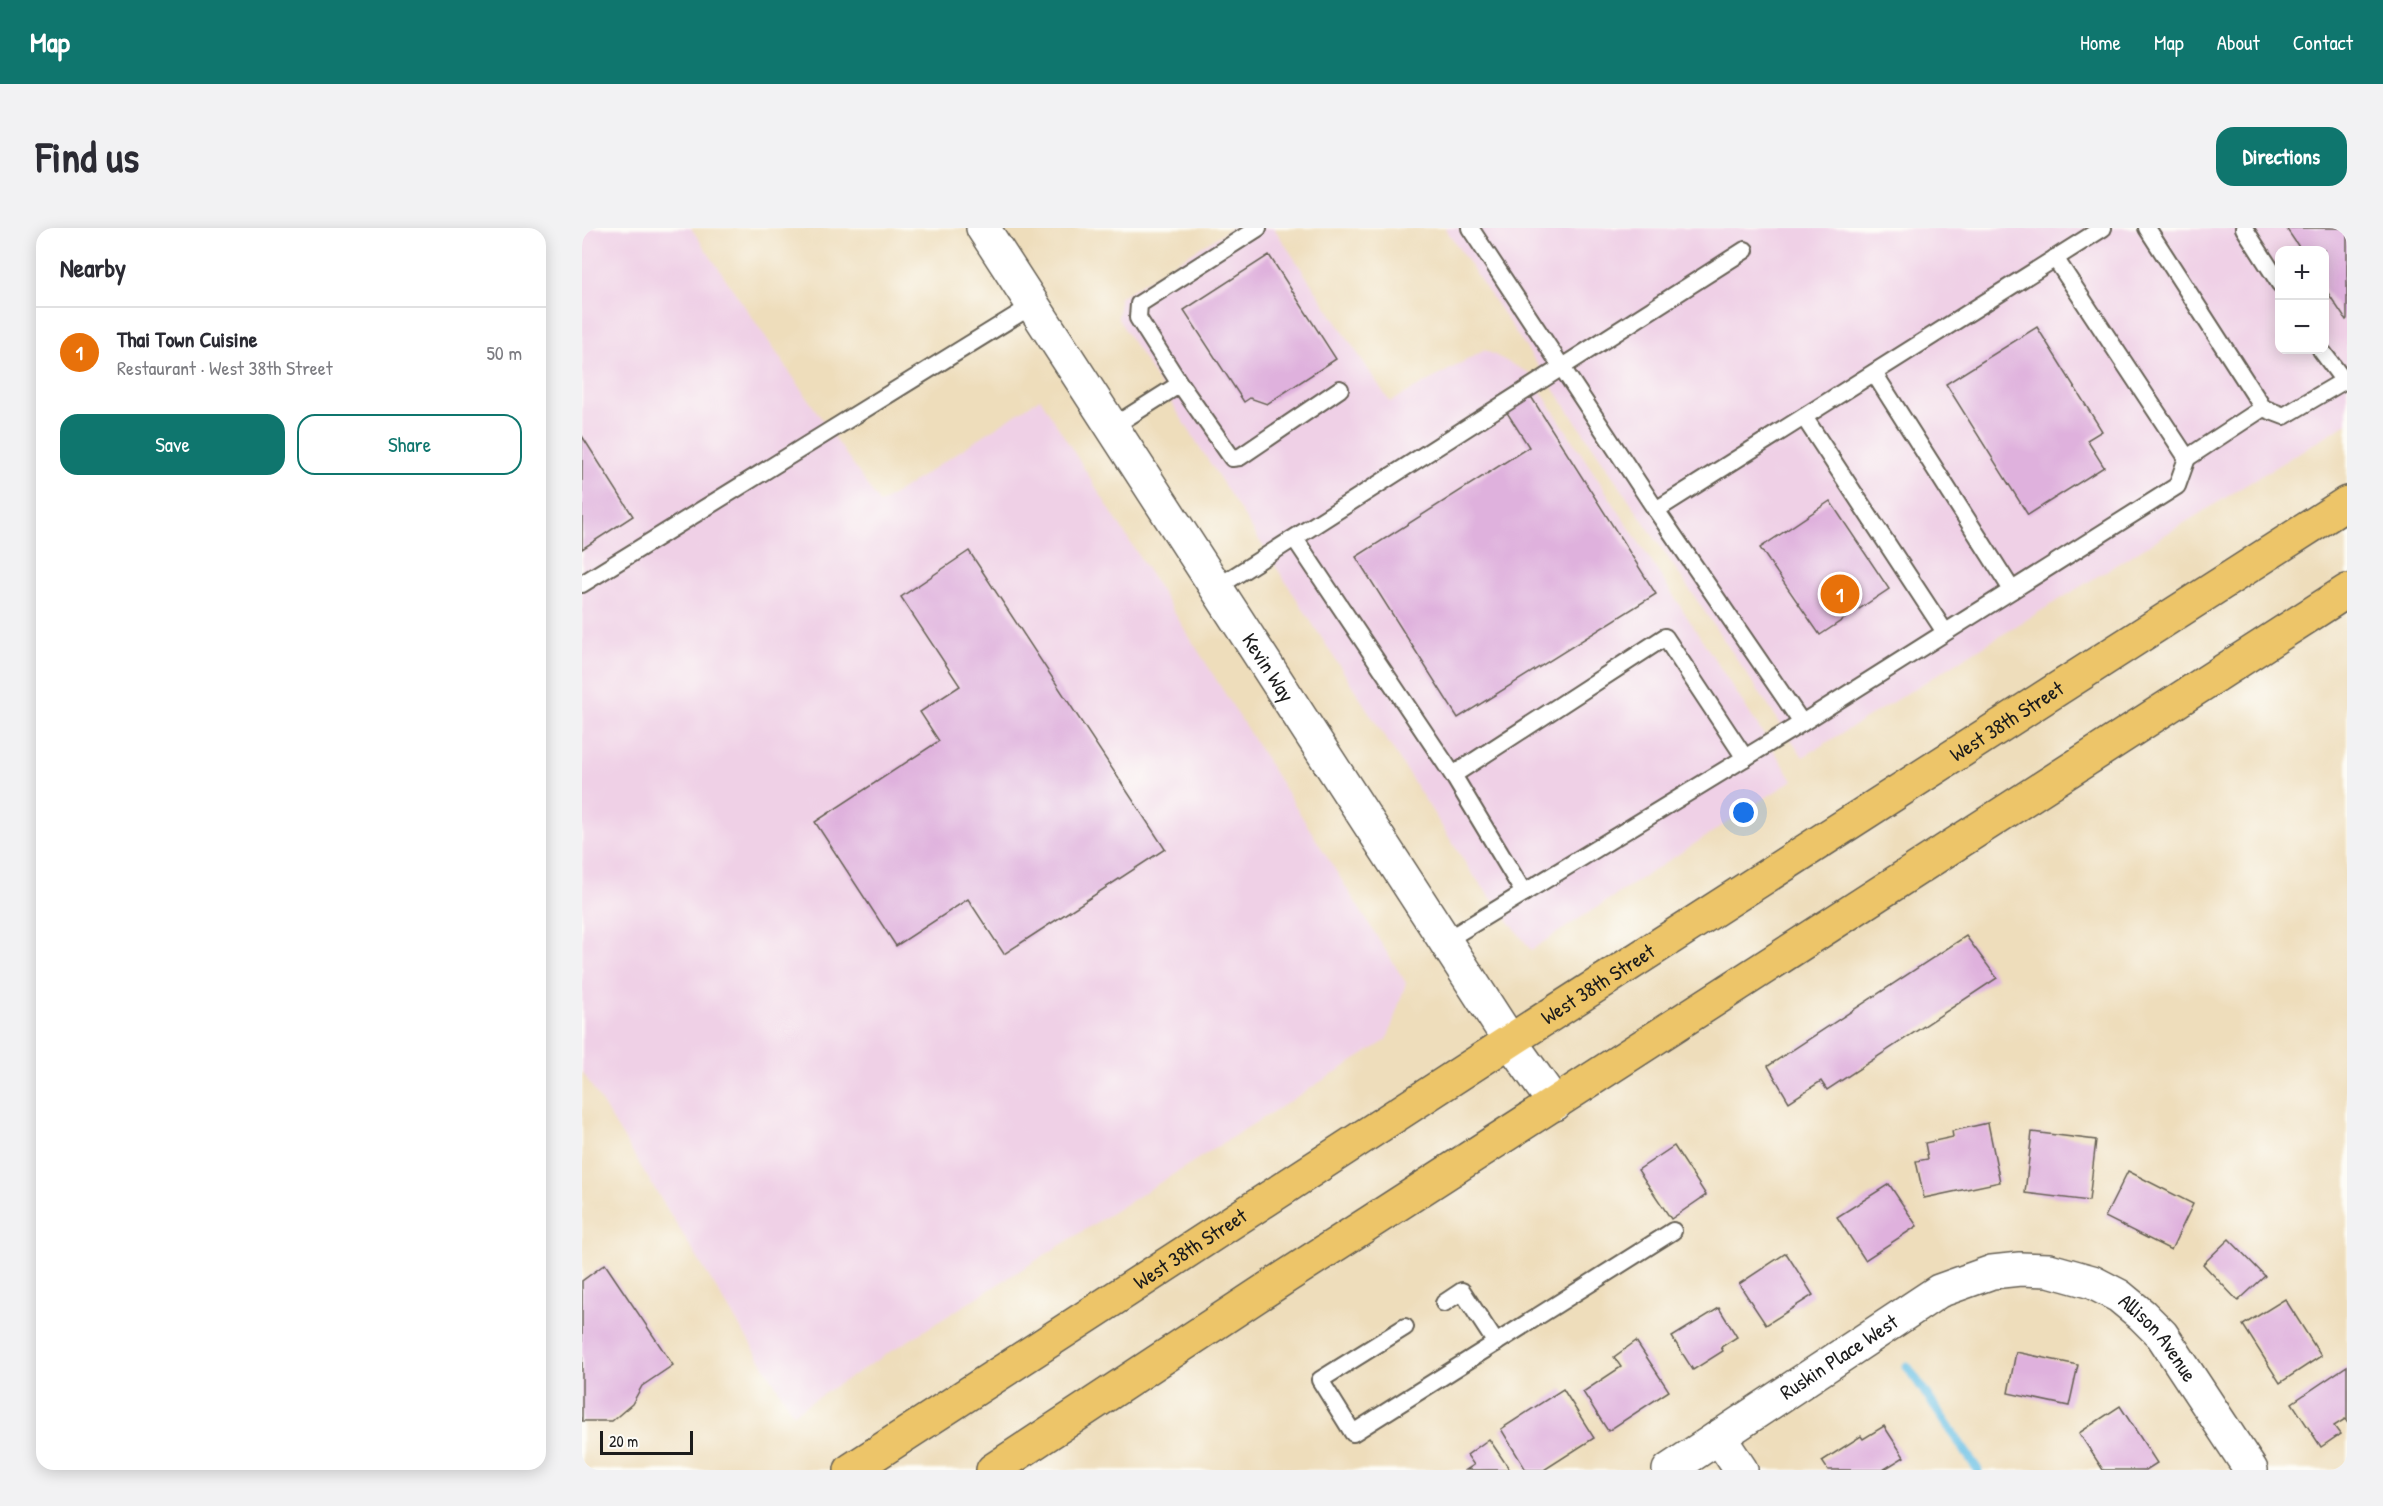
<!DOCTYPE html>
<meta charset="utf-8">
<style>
:root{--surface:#fff;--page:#f2f2f3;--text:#2b2b33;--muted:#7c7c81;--line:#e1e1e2;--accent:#0f766e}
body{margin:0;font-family:"Patrick Hand",sans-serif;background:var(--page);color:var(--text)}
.controls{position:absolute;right:18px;top:18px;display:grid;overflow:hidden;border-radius:12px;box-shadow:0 3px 15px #0003}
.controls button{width:54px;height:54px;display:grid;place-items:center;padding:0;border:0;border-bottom:2px solid var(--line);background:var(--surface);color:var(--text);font:30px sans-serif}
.scale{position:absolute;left:18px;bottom:15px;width:93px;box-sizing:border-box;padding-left:6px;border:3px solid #1c1c1c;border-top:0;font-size:16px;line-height:21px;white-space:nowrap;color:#1c1c1c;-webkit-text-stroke:4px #fdfcf7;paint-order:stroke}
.you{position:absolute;left:1162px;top:585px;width:21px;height:21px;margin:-15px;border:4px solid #fff;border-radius:50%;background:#1a73e8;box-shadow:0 0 0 9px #1a73e833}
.badge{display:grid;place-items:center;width:39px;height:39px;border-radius:50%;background:var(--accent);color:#fff;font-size:20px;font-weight:700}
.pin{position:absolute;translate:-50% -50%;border:3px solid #fff;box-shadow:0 2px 6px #0006}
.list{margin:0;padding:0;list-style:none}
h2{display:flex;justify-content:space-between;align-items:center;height:78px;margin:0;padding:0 24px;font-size:26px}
h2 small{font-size:20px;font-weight:400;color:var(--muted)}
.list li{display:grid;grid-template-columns:39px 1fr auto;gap:18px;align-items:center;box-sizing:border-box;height:90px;padding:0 24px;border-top:2px solid var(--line)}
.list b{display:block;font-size:22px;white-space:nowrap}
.list p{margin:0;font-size:20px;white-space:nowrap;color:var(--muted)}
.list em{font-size:20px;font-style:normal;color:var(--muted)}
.actions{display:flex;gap:12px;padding:18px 24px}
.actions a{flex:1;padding:14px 0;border:2px solid var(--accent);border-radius:18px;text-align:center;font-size:21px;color:var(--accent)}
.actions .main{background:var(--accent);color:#fff}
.map{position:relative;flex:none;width:1765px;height:1242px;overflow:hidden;border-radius:18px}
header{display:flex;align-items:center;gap:36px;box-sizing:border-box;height:84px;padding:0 30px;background:var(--accent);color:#fff}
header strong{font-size:28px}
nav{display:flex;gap:33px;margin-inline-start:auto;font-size:21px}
.intro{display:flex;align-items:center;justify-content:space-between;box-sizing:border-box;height:144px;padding:0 36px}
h1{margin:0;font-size:42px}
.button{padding:15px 27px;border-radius:18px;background:var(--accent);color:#fff;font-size:21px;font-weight:700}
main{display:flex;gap:36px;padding:0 36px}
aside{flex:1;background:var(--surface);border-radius:18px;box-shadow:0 3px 15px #0003}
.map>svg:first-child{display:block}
.built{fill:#efd0e6;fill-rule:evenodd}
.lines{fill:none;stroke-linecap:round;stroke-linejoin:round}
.stream{stroke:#67c0e5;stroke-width:9}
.building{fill:#dfb1dd}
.service-casing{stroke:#666054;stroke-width:20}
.minor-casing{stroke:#666054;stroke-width:36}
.primary-casing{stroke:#666054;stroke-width:36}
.service{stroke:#fff;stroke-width:16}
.minor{stroke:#fff;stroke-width:33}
.primary{stroke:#edc569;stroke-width:33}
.labels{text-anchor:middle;stroke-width:4.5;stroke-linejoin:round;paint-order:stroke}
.street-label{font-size:21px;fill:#1c1c1c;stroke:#fdfcf7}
</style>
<header>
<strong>Map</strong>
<nav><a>Home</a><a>Map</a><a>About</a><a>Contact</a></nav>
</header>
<div class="intro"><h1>Find us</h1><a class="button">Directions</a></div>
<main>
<aside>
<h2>Nearby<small></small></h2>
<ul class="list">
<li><span class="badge" style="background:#e8710a">1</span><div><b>Thai Town Cuisine</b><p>Restaurant · West 38th Street</p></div><em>50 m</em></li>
</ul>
<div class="actions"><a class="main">Save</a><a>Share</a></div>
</aside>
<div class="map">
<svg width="1765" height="1242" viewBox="0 0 1765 1242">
<rect width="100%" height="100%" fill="#fdfcf7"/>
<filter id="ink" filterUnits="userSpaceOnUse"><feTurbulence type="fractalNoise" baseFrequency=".0167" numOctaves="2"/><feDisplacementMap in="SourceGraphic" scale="12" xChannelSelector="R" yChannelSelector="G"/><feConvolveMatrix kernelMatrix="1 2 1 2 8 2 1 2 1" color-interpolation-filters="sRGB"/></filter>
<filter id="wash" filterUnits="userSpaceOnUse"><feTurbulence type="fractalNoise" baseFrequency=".008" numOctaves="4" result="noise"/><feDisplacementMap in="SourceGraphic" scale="24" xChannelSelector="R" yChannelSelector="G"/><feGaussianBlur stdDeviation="1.35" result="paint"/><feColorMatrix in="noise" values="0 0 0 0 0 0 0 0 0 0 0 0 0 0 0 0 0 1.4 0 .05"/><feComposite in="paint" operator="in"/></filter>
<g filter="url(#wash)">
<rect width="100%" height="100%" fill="#edb"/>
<g class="built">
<polygon points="0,0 109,0 298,276 458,170 824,755 805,812 211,1185 0,843"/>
<polygon points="650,0 692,0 808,174 903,122 947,145 1211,552 949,722 889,644 536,91 538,69"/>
<path d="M863 0H1765V195L1221 529ZM1698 22H1742V122H1698Z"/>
</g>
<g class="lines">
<polyline class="stream" points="1325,1138 1396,1242"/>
</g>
<g id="blocks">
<g class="building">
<polygon points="1704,0 1765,0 1765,91 1764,92 1742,59 1742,22 1719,22"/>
<polygon points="687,27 754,131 685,176 668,170 662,174 602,82"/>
<polygon points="1455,99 1520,203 1505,212 1522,239 1446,287 1364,156"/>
<polygon points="948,167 1074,366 876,490 774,329 947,219 924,183"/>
<polygon points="0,208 51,288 0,321"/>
<polygon points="1248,273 1307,361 1238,407 1178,320"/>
<polygon points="387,323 583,621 422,726 386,671 314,718 233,594 357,513 338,484 378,458 319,369"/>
<polygon points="1384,708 1415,750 1245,862 1239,853 1207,874 1186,838"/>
<polygon points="1406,895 1418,954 1342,970 1334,933 1346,931 1343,915 1371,909 1370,903"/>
<polygon points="1450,904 1514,912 1507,973 1443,965"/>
<polygon points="1092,918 1124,967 1089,991 1056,942"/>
<polygon points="1546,943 1611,976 1589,1022 1523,989"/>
<polygon points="1307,956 1335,998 1283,1032 1255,989"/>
<polygon points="1647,1011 1683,1048 1656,1073 1621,1036"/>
<polygon points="1204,1025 1231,1067 1184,1097 1157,1056"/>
<polygon points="23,1036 91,1137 60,1158 50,1176 30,1193 0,1193 0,1053"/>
<polygon points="1703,1071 1739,1128 1698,1155 1661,1097"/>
<polygon points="1137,1080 1155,1109 1139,1119 1141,1123 1111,1142 1090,1109"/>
<polygon points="1054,1113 1087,1163 1026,1203 1001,1164 1039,1139 1032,1129"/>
<polygon points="1434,1124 1496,1137 1487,1178 1426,1165"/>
<polygon points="1765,1138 1765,1194 1763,1191 1752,1198 1758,1206 1739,1219 1710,1175"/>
<polygon points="981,1161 1012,1210 962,1242 944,1242 919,1201"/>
<polygon points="1538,1178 1575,1235 1564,1242 1521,1242 1497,1205"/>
<polygon points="1302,1198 1322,1229 1301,1242 1246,1242 1240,1233 1279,1208 1281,1211"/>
<polygon points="907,1211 928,1242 884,1242 892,1237 885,1227"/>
</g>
</g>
</g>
<g filter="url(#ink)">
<use href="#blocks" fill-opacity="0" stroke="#666054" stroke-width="1.5"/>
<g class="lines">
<defs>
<g id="service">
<polyline points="888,0 1074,282 1521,0"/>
<polyline points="1565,0 1681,180 1702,188 1765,151"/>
<polyline points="1662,0 1698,56"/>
<polyline points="1739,122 1762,153"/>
<polyline points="1292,145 1430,362"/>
<polyline points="598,156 556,90 557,76 676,0"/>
<polyline points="1222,189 1363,404"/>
<polyline points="530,199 598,156 650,230 658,229 758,161"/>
<polyline points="1605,230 1681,180"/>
<polyline points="1074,282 1220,495"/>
<polyline points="713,311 871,547 942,665"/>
<polyline points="0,356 451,77"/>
<polyline points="634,360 1163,22"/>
<polyline points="871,547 1083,409 1163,530"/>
<polyline points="863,713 1220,495 1595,258 1605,230 1473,30"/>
<polyline points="862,1075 880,1063 914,1115"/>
<polyline points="823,1099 738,1152 771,1205 1091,1003"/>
</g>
<g id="minor">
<path id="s1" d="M401 0 928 813 973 876"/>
<polyline points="1137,1209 1159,1242"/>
<path id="s2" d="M1087 1242 1357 1063 1410 1044 1438 1041 1467 1042 1510 1054 1537 1068 1560 1087 1580 1107 1669 1242"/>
</g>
<g id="primary">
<path id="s3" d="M269 1242 928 813 1765 275"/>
<polyline points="411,1242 705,1048 1765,363"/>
</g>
</defs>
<use href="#service" class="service-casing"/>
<use href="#minor" class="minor-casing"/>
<use href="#primary" class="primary-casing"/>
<use href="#service" class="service"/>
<use href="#minor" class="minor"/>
<use href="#primary" class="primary"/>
</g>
</g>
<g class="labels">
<g class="street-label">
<text dy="7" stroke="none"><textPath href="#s1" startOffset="524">Kevin Way</textPath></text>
<text dy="7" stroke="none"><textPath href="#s3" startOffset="1377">West 38th Street</textPath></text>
<text dy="7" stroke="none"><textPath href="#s3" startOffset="891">West 38th Street</textPath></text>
<text dy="7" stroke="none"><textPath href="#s3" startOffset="405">West 38th Street</textPath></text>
<text dy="7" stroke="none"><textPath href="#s2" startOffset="570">Allison Avenue</textPath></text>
<text dy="7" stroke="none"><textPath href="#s2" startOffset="204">Ruskin Place West</textPath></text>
</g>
</g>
</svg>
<div class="controls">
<button>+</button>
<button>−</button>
</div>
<div class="scale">20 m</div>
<div class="you"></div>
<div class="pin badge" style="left:1258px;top:366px;background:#e8710a">1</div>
</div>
</main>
